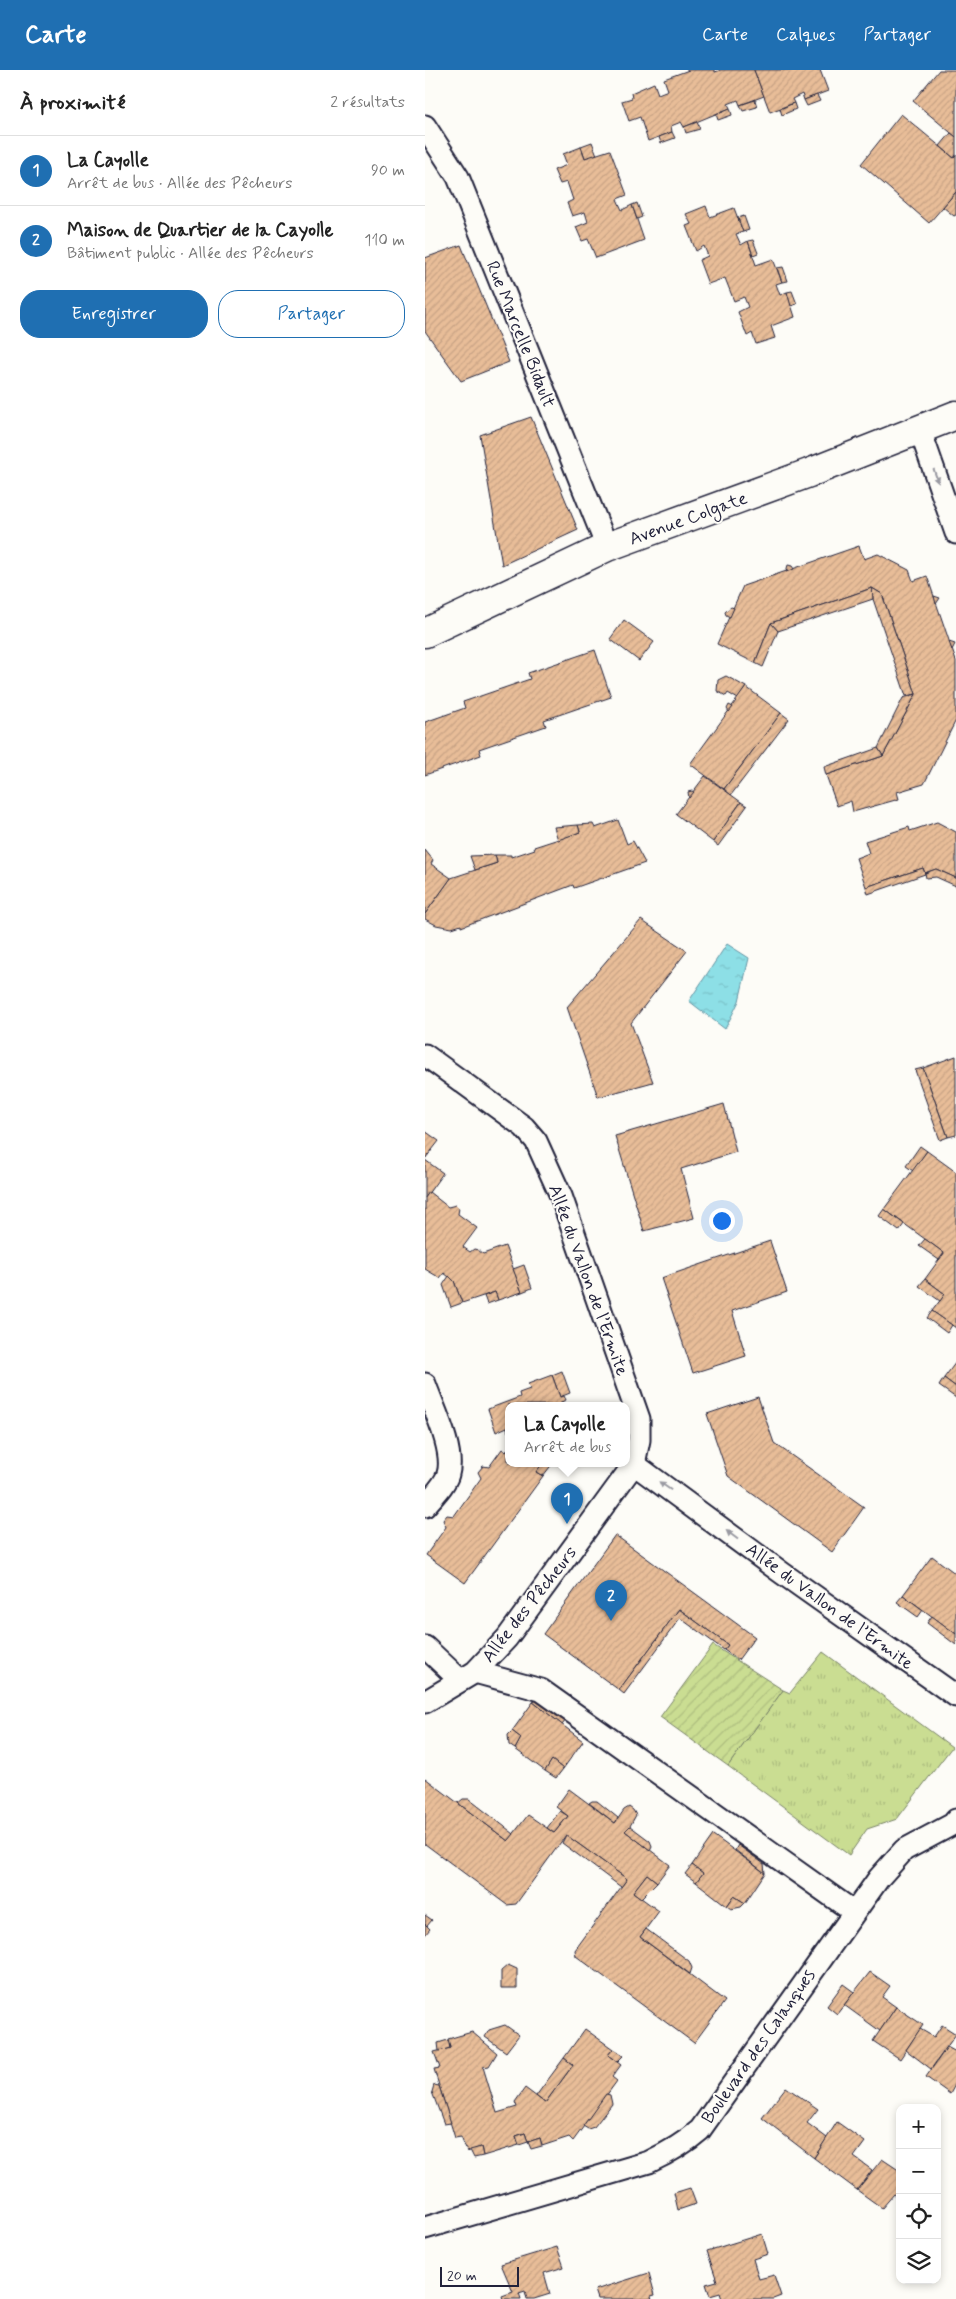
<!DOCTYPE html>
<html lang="fr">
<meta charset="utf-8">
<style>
:root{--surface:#fff;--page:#f2f2f2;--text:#222;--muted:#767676;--line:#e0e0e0;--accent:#1f6fb2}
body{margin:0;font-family:Mynerve,sans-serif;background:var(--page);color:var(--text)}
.controls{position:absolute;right:15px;bottom:15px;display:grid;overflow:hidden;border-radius:10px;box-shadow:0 2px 8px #0003}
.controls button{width:45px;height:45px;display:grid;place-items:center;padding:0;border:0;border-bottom:1px solid var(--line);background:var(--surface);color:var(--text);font:25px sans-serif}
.scale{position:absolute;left:15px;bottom:12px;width:79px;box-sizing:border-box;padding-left:5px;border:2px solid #22223b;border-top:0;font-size:14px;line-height:18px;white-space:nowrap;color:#22223b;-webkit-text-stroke:4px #fdfcf7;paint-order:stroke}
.you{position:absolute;left:296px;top:1150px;width:18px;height:18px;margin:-12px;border:4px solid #fff;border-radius:50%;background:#1a73e8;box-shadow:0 0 0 8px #1a73e833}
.badge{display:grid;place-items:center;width:32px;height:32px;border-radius:50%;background:var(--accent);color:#fff;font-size:16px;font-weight:700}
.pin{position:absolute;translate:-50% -41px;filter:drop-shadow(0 1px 2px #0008)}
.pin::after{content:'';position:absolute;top:26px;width:18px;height:15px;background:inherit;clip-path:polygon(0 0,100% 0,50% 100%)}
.popup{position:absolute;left:80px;top:1332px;width:125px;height:65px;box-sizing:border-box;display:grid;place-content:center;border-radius:10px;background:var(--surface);filter:drop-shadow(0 1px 4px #0005);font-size:16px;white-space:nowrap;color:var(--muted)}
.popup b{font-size:19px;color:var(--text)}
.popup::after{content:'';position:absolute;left:50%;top:100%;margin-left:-10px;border:10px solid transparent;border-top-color:var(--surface)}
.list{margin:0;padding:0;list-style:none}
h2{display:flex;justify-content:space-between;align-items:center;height:65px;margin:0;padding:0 20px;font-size:21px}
h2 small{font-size:16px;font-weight:400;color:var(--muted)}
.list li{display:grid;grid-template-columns:32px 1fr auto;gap:15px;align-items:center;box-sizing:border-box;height:70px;padding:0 20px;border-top:1px solid var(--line)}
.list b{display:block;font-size:19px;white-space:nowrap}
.list p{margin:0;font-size:16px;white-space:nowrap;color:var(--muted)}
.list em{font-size:16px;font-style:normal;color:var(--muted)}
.actions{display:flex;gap:10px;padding:15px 20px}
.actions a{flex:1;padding:11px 0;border:1px solid var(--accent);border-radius:20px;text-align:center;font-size:18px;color:var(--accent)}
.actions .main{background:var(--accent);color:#fff}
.icon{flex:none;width:28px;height:28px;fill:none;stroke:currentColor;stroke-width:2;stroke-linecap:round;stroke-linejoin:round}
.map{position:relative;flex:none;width:531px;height:2229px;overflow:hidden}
header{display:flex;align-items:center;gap:30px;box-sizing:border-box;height:70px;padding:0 25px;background:var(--accent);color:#fff}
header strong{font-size:24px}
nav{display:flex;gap:28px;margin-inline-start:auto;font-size:18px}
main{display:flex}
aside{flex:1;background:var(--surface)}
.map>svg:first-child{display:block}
.park{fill:url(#park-tufts);stroke:#768066}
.garden{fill:url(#garden-furrows);stroke:#768066}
.water{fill:url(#water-ripples);stroke:#6293a2}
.building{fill:url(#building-hatch);stroke:#22223b}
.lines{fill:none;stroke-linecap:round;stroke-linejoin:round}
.minor-casing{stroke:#22223b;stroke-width:25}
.tertiary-casing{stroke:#22223b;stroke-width:31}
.minor{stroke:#fdfcf7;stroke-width:21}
.tertiary{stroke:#fdfcf7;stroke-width:28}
.oneway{fill:#9a9aa2}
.labels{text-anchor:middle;stroke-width:4;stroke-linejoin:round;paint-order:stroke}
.street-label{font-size:18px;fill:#22223b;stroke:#fdfcf7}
</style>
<header>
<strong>Carte</strong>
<nav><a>Carte</a><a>Calques</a><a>Partager</a></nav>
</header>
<main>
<aside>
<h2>À proximité<small>2 résultats</small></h2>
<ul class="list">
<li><span class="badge">1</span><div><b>La Cayolle</b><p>Arrêt de bus · Allée des Pêcheurs</p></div><em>90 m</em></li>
<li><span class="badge">2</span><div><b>Maison de Quartier de la Cayolle</b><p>Bâtiment public · Allée des Pêcheurs</p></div><em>110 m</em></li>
</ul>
<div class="actions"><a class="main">Enregistrer</a><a>Partager</a></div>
</aside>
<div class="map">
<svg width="531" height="2229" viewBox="0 0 531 2229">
<defs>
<pattern id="park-tufts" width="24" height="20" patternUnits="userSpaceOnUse" patternTransform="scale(1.25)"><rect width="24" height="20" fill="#cadd92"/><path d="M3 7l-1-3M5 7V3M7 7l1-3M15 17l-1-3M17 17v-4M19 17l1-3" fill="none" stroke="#adbd7f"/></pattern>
<pattern id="garden-furrows" width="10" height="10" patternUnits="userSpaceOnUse" patternTransform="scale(1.25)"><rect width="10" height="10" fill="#cadd92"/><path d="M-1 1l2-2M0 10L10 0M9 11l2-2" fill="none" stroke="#adbd7f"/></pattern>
<pattern id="water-ripples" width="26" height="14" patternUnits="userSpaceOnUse" patternTransform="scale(1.25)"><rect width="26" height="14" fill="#8ddfe6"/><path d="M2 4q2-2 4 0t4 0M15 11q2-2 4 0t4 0" fill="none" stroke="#79bfc6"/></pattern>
<pattern id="building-hatch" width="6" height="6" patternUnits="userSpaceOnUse" patternTransform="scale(1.25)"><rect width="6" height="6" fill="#e8bd98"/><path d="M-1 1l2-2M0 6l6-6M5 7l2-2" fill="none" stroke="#c7a284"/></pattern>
</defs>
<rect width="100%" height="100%" fill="#fdfcf7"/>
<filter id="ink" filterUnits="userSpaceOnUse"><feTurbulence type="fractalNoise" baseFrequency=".02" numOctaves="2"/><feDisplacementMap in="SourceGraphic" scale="10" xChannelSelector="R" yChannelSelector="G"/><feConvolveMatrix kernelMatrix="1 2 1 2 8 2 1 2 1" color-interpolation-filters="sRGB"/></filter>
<g filter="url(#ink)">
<polygon class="park" points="398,1582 527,1677 472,1749 442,1759 424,1785 303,1696 358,1620 365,1623"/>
<polygon class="garden" points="288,1575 358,1620 303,1696 235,1647"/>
<polygon class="water" points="302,874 324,888 314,931 300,959 264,931"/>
<g class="building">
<polygon points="264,0 290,0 290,2 296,0 329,0 339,26 315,35 313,30 303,34 305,38 259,57 256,52 246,56 247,62 223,71 215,47 204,51 197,31 207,28 206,23 229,13 233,24 243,20 239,9"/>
<polygon points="329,0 395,0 403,21 379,30 377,24 367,29 369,33 345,42"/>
<polygon points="514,0 531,0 531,67 488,31"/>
<polygon points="392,25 395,31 382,36 379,30"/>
<polygon points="330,30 332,37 318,41 315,35"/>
<polygon points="369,33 371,39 357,45 355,39"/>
<polygon points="305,38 307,45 293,50 291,44"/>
<polygon points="476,44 529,88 531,85 531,122 504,153 436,94"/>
<polygon points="272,52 275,59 261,63 259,57"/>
<polygon points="247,62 250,68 236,73 234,67"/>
<polygon points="526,63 531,67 531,85 529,88 515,76"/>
<polygon points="167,72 172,85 160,88 156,76"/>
<polygon points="156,77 160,88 185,80 202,125 192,129 197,140 207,135 219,170 171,188 163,169 157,171 151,157 163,152 160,142 147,146 142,133 148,130 142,112 135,114 129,100 142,95 138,84"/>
<polygon points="531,122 531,145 529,146 518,137"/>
<polygon points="212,133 217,147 212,149 207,135"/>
<polygon points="281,136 285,147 309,138 318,162 311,164 316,175 323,171 331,195 348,189 357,212 351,214 355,225 362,222 370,247 346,256 350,268 331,274 327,263 322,266 313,242 323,237 319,227 309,231 300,208 283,214 274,190 283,186 279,176 271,181 261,156 266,154 261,144"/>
<polygon points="319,146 324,160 318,162 313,148"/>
<polygon points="328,170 333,183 328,185 323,171"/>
<polygon points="36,175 84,292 36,311 0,261 0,188"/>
<polygon points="358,197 363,211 357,212 352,198"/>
<polygon points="367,221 372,234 366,236 362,222"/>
<polygon points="106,347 153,460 77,495 55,365"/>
<polygon points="434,476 439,489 453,484 484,500 488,511 502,506 531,591 531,650 499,714 472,722 474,729 428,742 426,731 412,736 401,705 458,686 491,624 457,524 447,518 346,553 330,593 292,574 318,516"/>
<polygon points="363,495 367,496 369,499 361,502"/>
<polygon points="447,518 457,524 491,624 481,626 448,529"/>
<polygon points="447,518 448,529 353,561 346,553"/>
<polygon points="509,526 515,528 511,534"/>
<polygon points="306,537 309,538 305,547 301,545 300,542"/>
<polygon points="199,550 229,572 214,591 185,569"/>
<polygon points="346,553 353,561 338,597 330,593"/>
<polygon points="524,572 530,574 527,580"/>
<polygon points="170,580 186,627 119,650 121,656 54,679 56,685 0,705 0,652 40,638 38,632 105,609 103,603"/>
<polygon points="301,606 321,617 313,629 303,623 301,626 292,621 293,610"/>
<polygon points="321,617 356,643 299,719 265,694"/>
<polygon points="491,624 458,686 453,678 478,628"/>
<polygon points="304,635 308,637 304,642 302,639"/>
<polygon points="356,643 364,649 306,725 299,719"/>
<polygon points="453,678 458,686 401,705 399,697"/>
<polygon points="280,706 316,732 288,772 251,744"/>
<polygon points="267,721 269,722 264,728 263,722"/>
<polygon points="316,732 322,736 293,776 288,772"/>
<polygon points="193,750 202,774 208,771 220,793 149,818 148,815 36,857 36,855 27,858 11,855 0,849 0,844 26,808 72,793 70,785 86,785 86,787 110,779 109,777 155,762 153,755 168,754 170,758"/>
<polygon points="512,752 531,762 531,808 511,799 500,803 498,798 441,817 431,788 444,783 440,771 484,757 485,761"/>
<polygon points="153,755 155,762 133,770 129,757"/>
<polygon points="0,780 8,790 6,794 26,808 0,844"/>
<polygon points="70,785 72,793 50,800 45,786"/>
<polygon points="498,798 500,804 443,824 441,817"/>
<polygon points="511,799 531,808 531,816 511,807 501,808 500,803"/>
<polygon points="216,850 262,881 206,953 228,1012 173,1027 142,937"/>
<polygon points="531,986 531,1065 523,1067 498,998"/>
<polygon points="498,998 523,1067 515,1070 490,1000"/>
<polygon points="299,1034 311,1082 256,1099 269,1148 219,1161 190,1066"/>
<polygon points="0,1061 14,1071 0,1089"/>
<polygon points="495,1076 502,1081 488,1101 481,1096"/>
<polygon points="502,1081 531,1102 531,1258 507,1241 520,1224 500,1209 519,1183 459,1139"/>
<polygon points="0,1090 18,1103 0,1128"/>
<polygon points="4,1122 23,1137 31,1135 34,1138 33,1144 52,1158 38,1177 45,1182 49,1179 53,1180 58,1184 80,1176 97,1222 73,1230 70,1222 37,1233 29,1211 19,1203 15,1208 0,1199 0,1128"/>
<polygon points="459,1139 479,1154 474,1161 454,1146"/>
<polygon points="500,1169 519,1183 514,1190 494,1176"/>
<polygon points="345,1171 362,1222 307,1241 321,1286 268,1303 236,1208"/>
<polygon points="99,1195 107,1218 97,1222 88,1199"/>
<polygon points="24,1206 29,1211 37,1233 26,1237 18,1215"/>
<polygon points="500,1209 520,1224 515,1231 494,1216"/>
<polygon points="70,1222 73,1230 62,1234 59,1226"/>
<polygon points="507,1241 527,1255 522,1263 502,1248"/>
<polygon points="531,1292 531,1317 519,1308"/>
<polygon points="137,1301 145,1323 135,1327 127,1305"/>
<polygon points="127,1305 135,1327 139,1326 141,1330 136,1332 137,1335 83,1335 83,1362 82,1357 71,1362 63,1339 95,1327 94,1323 105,1319 103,1314"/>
<polygon points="519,1308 531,1317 531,1328 514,1316"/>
<polygon points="333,1327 349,1373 439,1437 407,1482 303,1406 282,1344"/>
<polygon points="77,1379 81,1382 83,1379 83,1393 118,1393 111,1402 118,1406 40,1513 1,1485 21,1457 18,1450 22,1445 29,1446 56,1408 53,1402 58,1396 64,1397"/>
<polygon points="118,1393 128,1393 118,1406 111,1402"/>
<polygon points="190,1465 330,1567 313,1590 299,1580 303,1575 254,1539 194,1620 118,1564"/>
<polygon points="507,1486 531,1504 531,1564 478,1525"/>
<polygon points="478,1525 498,1540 493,1547 472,1532"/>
<polygon points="254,1539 303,1575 299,1580 255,1548 199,1624 194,1620"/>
<polygon points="507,1546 531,1564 531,1575 502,1553"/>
<polygon points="114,1629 142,1649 137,1655 108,1632"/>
<polygon points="108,1632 158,1671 138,1699 127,1690 120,1701 90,1679 96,1668 87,1661"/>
<polygon points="87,1661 96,1668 90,1679 84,1675 83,1665"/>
<polygon points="127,1690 138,1699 131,1708 120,1701"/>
<polygon points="0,1708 83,1771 103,1745 129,1763 143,1746 131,1737 144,1719 190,1753 199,1740 204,1737 208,1740 211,1745 205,1756 200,1761 245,1795 232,1812 222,1804 208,1822 234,1841 215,1867 300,1931 269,1973 151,1886 150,1880 202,1809 141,1765 91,1834 82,1835 0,1774"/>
<polygon points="38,1729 44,1729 89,1764 83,1771 33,1733"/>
<polygon points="167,1731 172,1731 193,1748 190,1753 164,1733"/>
<polygon points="135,1741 143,1746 129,1763 122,1758"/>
<polygon points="205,1756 225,1771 227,1776 225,1780 200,1761"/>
<polygon points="141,1765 202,1809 196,1817 137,1773"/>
<polygon points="288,1765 340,1803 320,1833 309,1826 302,1836 271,1812 278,1803 267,1795"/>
<polygon points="313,1775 339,1794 340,1803 310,1780"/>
<polygon points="267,1795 278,1803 271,1812 260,1804"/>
<polygon points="222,1804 232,1812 216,1828 208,1822"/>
<polygon points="309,1826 320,1833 316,1837 306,1839 302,1836"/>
<polygon points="0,1845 7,1850 2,1856 0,1854"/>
<polygon points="0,1854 5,1859 0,1865"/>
<polygon points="221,1859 264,1891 267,1898 265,1904 215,1867"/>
<polygon points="83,1895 92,1899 92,1918 76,1918 76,1901"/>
<polygon points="445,1902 465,1916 457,1927 471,1937 455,1961 419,1935"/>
<polygon points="418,1914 429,1922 412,1944 402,1936"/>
<polygon points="471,1937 498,1955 475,1989 448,1971"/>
<polygon points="80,1955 94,1965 81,1982 60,1967 64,1960"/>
<polygon points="517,1955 531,1964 506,1999 481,1980 495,1959 509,1967"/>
<polygon points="160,1959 188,1979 183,1985 196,1995 187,2007 192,2011 148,2071 144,2067 117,2076 115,2068 103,2072 100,2063 91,2066 94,2075 58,2086 56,2077 42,2082 36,2067 30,2068 9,1999 15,1998 9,1982 25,1978 23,1969 47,1962 72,1983 64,1996 58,1997 72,2043 92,2037 90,2032 100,2018 120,2033 148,1995 139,1988"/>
<polygon points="23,1970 25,1978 14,1981 13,1973"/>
<polygon points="522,1977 531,1982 531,2013 525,2024 501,2007"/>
<polygon points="188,1979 198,1986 192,1992 183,1985"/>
<polygon points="139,1988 148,1995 120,2033 111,2026"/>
<polygon points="9,2015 14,2016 26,2053 19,2054 7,2022"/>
<polygon points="361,2017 393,2039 382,2053 402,2068 389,2088 337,2048"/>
<polygon points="181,2024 185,2025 187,2034 169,2057 163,2059 158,2056"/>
<polygon points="412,2052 440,2072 429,2087 447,2100 432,2120 389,2088"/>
<polygon points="100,2063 103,2072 94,2075 91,2066"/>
<polygon points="115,2068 117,2076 106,2079 103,2072"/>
<polygon points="56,2077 58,2086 49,2088 45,2080"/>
<polygon points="457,2089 475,2101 475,2117 457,2138 432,2120"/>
<polygon points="265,2118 271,2134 253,2140 249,2123"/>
<polygon points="337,2164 343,2184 328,2189 334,2209 349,2205 356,2226 348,2229 297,2229 295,2223 285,2226 281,2214 292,2211 282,2181"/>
<polygon points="132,2177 139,2197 119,2203 125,2224 109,2229 102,2229 100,2221 94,2223 96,2229 78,2229 77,2226 88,2222 76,2194"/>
<polygon points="224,2203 230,2225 226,2226 227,2229 173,2229 170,2220"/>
</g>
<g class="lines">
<defs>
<g id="minor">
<polyline points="0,56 33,107 182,477"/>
<polyline points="495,360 531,463"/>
<polyline points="0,985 99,1057 111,1071 136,1126 214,1349 214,1370 209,1394 82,1568 50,1602 0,1632"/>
<path d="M0 1314C8 1337 30 1380 23 1404 20 1415 7 1427 0 1436"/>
<polyline points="209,1394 357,1503 531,1626"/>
<polyline points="0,1577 35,1610"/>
<polyline points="50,1602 116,1620 429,1842"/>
<path d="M0 2158 224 2092C243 2083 259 2074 275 2060L454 1808 479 1780 528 1754 531 1750"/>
</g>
<polyline id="tertiary" points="0,563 182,477 384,403 531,345"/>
</defs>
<use href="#minor" class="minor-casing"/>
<use href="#tertiary" class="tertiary-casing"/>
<use href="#minor" class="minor"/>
<use href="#tertiary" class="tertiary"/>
</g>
<defs><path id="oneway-solid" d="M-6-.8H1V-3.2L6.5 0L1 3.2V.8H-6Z" transform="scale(1.25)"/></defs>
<g class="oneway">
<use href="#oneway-solid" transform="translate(511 406) rotate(71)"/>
<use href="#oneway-solid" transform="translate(240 1416) rotate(-145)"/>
<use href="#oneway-solid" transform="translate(307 1465) rotate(-143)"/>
</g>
</g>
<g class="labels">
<g class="street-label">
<text transform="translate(96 264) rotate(68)" y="6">Rue Marcelle Bidault</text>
<text transform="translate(263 448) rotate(-20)" y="6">Avenue Colgate</text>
<text transform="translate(164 1210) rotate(70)" y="6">Allée du Vallon de l’Ermite</text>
<text transform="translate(104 1534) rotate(-52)" y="6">Allée des Pêcheurs</text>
<text transform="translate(405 1536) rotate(36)" y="6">Allée du Vallon de l’Ermite</text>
<text transform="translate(333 1976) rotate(-55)" y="6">Boulevard des Calanques</text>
</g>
</g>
</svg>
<div class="controls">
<button>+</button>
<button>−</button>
<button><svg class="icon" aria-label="locate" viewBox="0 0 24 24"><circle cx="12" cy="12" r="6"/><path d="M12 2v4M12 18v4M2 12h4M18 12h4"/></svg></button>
<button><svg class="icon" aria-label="layers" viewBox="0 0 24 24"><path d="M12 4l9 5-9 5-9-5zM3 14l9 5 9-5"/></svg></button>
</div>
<div class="scale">20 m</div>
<div class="you"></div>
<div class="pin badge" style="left:142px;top:1454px">1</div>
<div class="popup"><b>La Cayolle</b>Arrêt de bus</div>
<div class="pin badge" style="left:186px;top:1551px">2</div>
</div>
</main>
